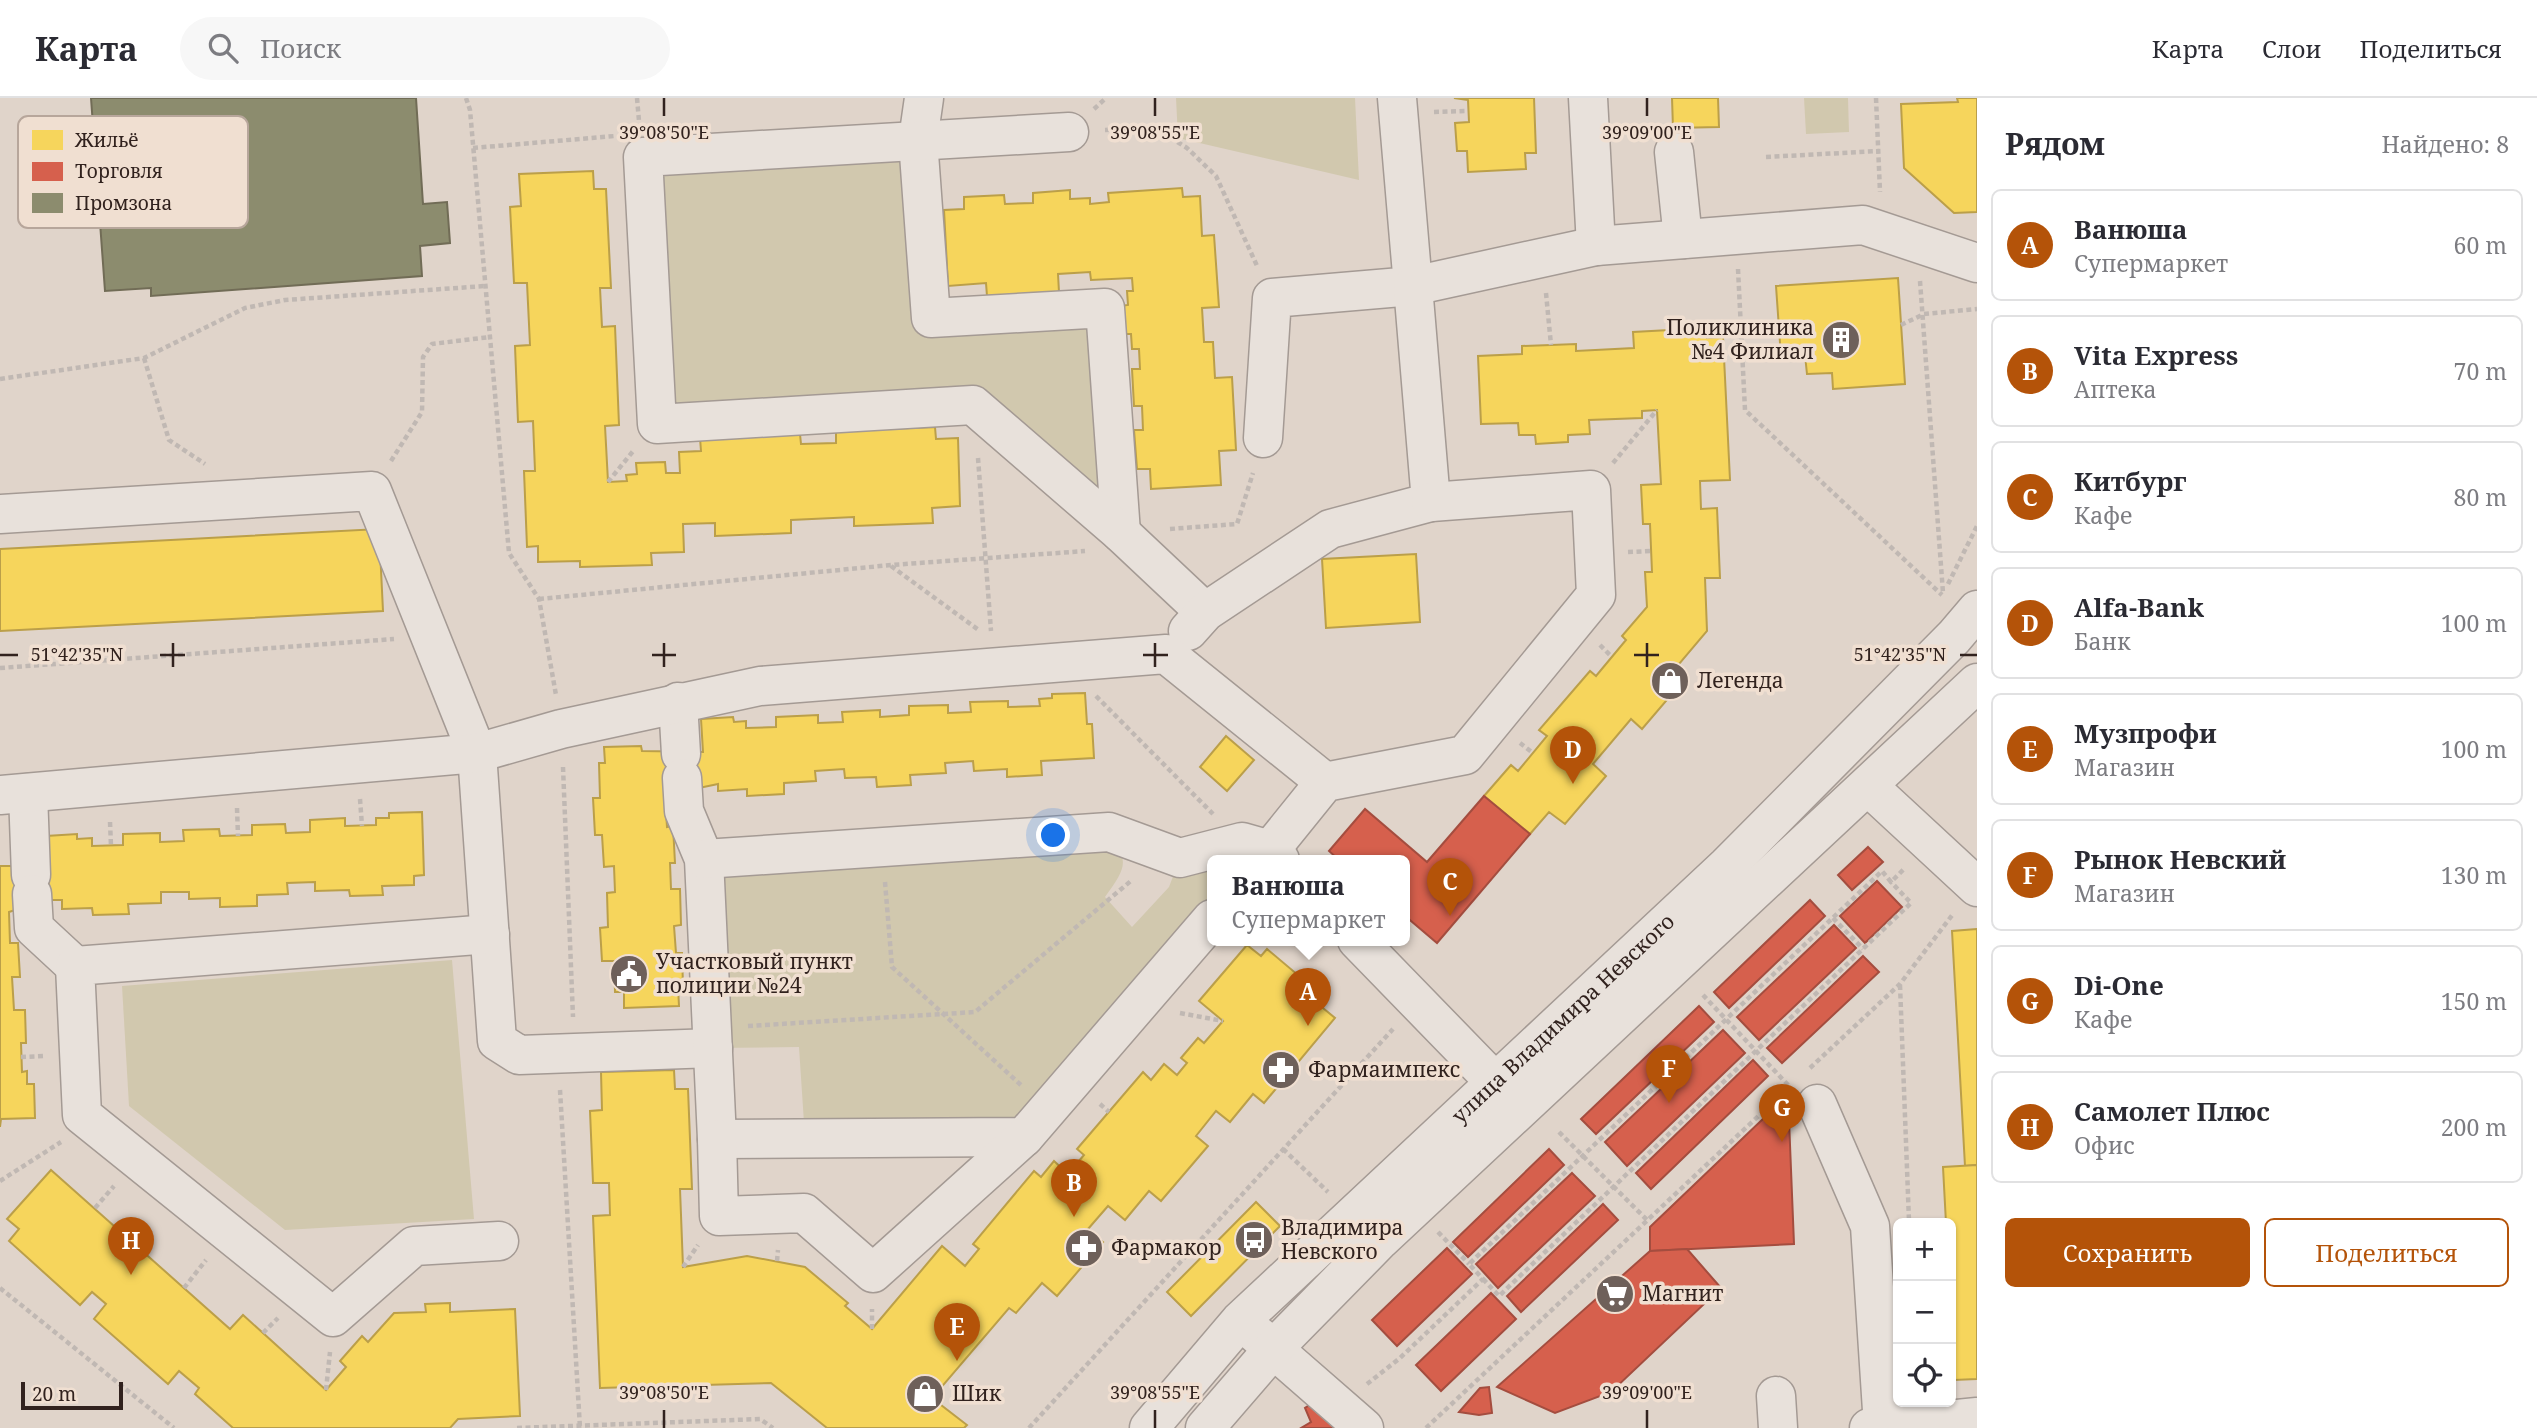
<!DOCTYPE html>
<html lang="ru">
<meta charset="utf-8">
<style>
:root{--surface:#fff;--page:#f7f7f7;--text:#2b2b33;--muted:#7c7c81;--line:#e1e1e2;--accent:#b45309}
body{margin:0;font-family:"Noto Serif",serif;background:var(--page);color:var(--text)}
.controls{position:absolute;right:21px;bottom:21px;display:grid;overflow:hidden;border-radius:10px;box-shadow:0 2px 5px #0004}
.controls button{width:63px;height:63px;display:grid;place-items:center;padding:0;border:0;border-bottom:2px solid var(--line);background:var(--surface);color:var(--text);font:35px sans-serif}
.scale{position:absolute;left:21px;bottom:18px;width:102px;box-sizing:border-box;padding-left:7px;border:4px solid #31221e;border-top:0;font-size:19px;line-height:24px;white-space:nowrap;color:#31221e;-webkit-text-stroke:5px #f0dfd1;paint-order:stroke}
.you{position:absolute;left:1054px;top:738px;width:24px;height:24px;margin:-18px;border:5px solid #fff;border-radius:50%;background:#1a73e8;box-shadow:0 0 0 10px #1a73e833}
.badge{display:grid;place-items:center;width:46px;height:46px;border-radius:50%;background:var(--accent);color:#fff;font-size:23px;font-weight:700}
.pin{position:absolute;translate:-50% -58px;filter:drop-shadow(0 2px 4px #0008)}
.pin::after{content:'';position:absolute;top:37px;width:24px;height:21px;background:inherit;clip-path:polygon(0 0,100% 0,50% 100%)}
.popup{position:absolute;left:1207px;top:757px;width:203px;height:91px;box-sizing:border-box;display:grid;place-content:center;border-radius:10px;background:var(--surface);filter:drop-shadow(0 2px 5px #0005);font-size:23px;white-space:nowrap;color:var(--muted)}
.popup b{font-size:26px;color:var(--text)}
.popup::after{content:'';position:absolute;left:50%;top:100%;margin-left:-14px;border:14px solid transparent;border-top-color:var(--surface)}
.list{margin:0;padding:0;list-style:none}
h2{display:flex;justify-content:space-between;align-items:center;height:91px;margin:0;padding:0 28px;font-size:30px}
h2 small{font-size:23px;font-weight:400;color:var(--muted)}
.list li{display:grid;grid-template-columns:46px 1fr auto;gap:21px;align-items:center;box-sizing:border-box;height:112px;margin:0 14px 14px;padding:0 14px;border:2px solid var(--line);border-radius:10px}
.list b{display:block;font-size:26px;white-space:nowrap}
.list p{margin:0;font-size:23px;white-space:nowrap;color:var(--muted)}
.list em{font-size:23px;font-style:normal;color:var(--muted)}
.actions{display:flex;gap:14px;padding:21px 28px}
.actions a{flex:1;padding:16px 0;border:2px solid var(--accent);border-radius:10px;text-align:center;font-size:24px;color:var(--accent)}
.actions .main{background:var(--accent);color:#fff}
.icon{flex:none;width:38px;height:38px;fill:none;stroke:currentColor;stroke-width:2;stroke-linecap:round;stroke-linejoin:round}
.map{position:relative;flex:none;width:1977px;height:1330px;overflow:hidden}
header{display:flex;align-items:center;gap:42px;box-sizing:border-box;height:98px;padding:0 35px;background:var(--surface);border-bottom:2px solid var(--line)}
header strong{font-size:33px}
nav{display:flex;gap:38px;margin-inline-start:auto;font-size:24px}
.search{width:490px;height:63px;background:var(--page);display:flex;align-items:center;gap:18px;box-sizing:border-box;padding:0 24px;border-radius:38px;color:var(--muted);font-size:26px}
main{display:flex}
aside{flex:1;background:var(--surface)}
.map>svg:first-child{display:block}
.green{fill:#d1c8ae}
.homes{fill:#f6d55c;stroke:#bb9f49;stroke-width:2}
.shops{fill:#d6604d;stroke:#a44d3f;stroke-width:2}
.industry{fill:#8c8c6e;stroke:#716c56;stroke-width:2}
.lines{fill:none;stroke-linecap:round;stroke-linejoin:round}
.minor-casing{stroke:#a49a94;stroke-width:41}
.path{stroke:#c0b8b3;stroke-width:4.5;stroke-dasharray:5 3.5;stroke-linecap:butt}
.minor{stroke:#e8e1db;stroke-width:38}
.ticks{fill:none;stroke:#31221e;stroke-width:2.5}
.labels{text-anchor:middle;stroke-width:7;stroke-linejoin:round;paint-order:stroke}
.poi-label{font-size:21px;fill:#31221e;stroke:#f0dfd1;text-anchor:start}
.street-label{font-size:21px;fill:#31221e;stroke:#f0dfd1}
.key{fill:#f0dfd1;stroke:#b7a69b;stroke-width:2}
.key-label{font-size:19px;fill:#31221e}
.ticks-label{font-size:18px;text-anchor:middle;fill:#31221e;stroke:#f0dfd1;stroke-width:7;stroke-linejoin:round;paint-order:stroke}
</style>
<header>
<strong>Карта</strong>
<div class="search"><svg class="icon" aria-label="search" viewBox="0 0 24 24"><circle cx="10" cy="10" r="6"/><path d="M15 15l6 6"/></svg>Поиск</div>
<nav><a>Карта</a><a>Слои</a><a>Поделиться</a></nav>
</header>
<main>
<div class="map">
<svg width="1977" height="1330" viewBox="0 0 1977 1330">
<rect width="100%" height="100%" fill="#e0d4ca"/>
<g class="green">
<polygon points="1176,0 1355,0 1359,82 1178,40"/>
<polygon points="1804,0 1848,0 1849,34 1806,36"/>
<polygon points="918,42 931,220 1105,210 1121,435 973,307 657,326 643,59"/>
<path d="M1109 734C1130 764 1126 770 1105 799L1132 829 1169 789 1180 760 1212 762V821L1024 1039 805 1040 799 949 713 950 704 761Z"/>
<polygon points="452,862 474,1121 285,1132 129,1008 122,888"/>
</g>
<g class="homes">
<polygon points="1454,0 1534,0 1536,55 1525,55 1526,71 1468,74 1467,53 1457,53 1455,25 1469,24 1468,2"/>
<polygon points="1672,0 1718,0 1719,29 1673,30"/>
<polygon points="1957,0 1977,0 1977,114 1954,115 1904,70 1901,6 1958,4"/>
<polygon points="593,73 594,91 606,91 611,190 600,190 602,229 615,228 619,327 605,328 608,384 627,383 626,377 637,376 636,365 665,364 666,375 680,375 679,354 701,353 700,340 800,336 801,346 836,345 836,333 935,329 936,341 958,340 960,408 932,410 933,425 854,428 854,419 791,422 791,435 715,438 715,425 683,426 684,454 651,455 652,467 580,469 580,463 538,464 538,448 527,449 524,373 535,373 533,323 518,324 515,248 530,247 527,185 514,185 510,109 521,108 519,76"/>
<polygon points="1182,90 1183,99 1200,98 1202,138 1214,137 1219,209 1202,210 1204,244 1213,244 1215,280 1232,279 1236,352 1219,353 1221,387 1151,391 1150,371 1137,371 1134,332 1143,332 1142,308 1134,308 1132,271 1140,271 1139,251 1132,251 1131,236 1122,236 1120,208 1128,207 1127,193 1133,193 1132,180 1091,182 1090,174 1058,176 1059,194 987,198 986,185 948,188 944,112 964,111 964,99 1004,97 1005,106 1033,105 1033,95 1070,92 1070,101 1090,100 1090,106 1109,104 1108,95"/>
<polygon points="1898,180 1905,286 1833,291 1832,275 1807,276 1805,257 1781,259 1776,188"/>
<polygon points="1707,230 1707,240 1723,239 1730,382 1700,383 1701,411 1717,410 1720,480 1705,480 1707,533 1673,573 1684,582 1642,631 1631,621 1593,666 1606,678 1565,726 1549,714 1530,736 1484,698 1511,667 1518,673 1547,638 1539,632 1590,573 1596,578 1626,542 1622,538 1647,509 1645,474 1652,474 1650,426 1643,426 1641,387 1661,386 1657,312 1642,313 1642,320 1589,322 1590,336 1568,337 1568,344 1536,346 1535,337 1519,337 1518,325 1481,326 1478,258 1522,256 1522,248 1551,247 1576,246 1576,253 1634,250 1633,234"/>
<polygon points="379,431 383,513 0,533 0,451"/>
<polygon points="1416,456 1420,524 1326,530 1322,461"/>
<polygon points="1085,595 1087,626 1092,626 1094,660 1041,663 1042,677 1007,679 1007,671 974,673 973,663 945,665 946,675 910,677 911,687 877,689 876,679 845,680 844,671 815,673 816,683 784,685 784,696 747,698 747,691 718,693 718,686 665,697 667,729 673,728 675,765 670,765 671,791 680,791 681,827 674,828 676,855 682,855 683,888 678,888 679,908 624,910 624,894 615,894 614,863 602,863 600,830 608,829 607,795 615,794 614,768 604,769 602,737 595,737 593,700 600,700 599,665 605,665 604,649 641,648 642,653 703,654 701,621 733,619 734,624 746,623 746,630 776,629 776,619 818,617 818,625 843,624 842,614 880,612 880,619 909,617 909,608 948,607 948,615 971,614 970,604 1008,603 1008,609 1040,608 1039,601 1052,600 1052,596"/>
<polygon points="1226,638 1254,662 1227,693 1200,669"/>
<polygon points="422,714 424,777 414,778 414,787 382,788 383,797 350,798 349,792 315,793 315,784 287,785 288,796 257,797 257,808 220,809 220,800 189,801 189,794 161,794 161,805 128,806 129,816 93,817 92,810 62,811 62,802 46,802 9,814 10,845 18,845 20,879 12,879 14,912 25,912 26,945 21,945 22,974 27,973 27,986 34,986 35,1020 1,1021 0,1029 0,768 18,768 46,738 77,736 77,741 92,740 92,748 123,747 123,736 160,735 160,744 184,743 183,732 219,731 220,738 252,737 252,727 285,726 286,735 310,734 310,722 345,720 345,728 376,727 376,720 389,720 389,715"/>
<polygon points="1977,831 1977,1067 1965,1068 1952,833"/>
<polygon points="1247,847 1261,858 1267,851 1324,899 1318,906 1335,920 1264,1005 1253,996 1230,1024 1216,1013 1196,1038 1208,1048 1161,1103 1149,1093 1125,1122 1108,1108 1088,1131 1103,1144 1057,1198 1042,1185 1016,1215 1009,1210 932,1300 967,1327 964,1330 827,1330 771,1285 600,1290 593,1118 610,1117 609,1085 593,1085 590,1013 602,1012 601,974 674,972 675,991 688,991 692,1091 680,1091 683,1169 747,1158 805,1169 848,1205 845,1208 872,1231 942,1148 965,1168 979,1151 973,1146 1034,1073 1041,1079 1054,1063 1068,1076 1084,1057 1077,1051 1143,974 1151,982 1164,966 1177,977 1187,965 1181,960 1198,940 1204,945 1223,923 1199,903"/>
<polygon points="1977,1067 1977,1281 1954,1282 1951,1125 1946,1125 1943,1069"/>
<polygon points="51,1072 230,1231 243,1217 326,1292 346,1269 340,1263 362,1238 368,1244 394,1215 426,1214 425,1206 450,1205 450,1214 515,1211 520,1318 458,1321 450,1330 233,1330 195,1296 199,1290 179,1273 168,1286 94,1221 106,1206 92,1194 80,1207 9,1143 19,1131 7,1121"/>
<polygon points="1256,1104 1280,1128 1191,1218 1167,1194"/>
</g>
<g class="shops">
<polygon points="1484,698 1530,736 1437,845 1404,817 1404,762 1339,762 1329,753 1365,711 1427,764"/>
<polygon points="1868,749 1883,764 1852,792 1838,777"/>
<polygon points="1877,783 1902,809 1865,845 1840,818"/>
<polygon points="1810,802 1825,818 1729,910 1714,894"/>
<polygon points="1834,827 1856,850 1759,942 1737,919"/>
<polygon points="1863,858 1879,874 1782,965 1767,950"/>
<polygon points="1699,908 1714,924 1596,1036 1581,1021"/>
<polygon points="1723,932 1745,955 1627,1068 1605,1044"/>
<polygon points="1753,962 1768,978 1651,1091 1636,1075"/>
<polygon points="1788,997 1794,1146 1650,1153 1650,1129"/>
<polygon points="1549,1051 1564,1067 1468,1159 1453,1144"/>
<polygon points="1572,1075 1595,1098 1498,1190 1476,1166"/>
<polygon points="1603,1106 1618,1122 1521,1214 1507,1198"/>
<polygon points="1447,1150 1472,1176 1397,1248 1372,1222"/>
<polygon points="1687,1151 1721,1190 1611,1294 1555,1315 1497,1289 1650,1153"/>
<polygon points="1491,1195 1516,1221 1441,1293 1416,1267"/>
<polygon points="1489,1289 1492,1315 1479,1317 1459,1314 1480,1290"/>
<polygon points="1319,1301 1339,1330 1301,1330 1311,1324 1305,1310"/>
</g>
<polygon class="industry" points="91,0 416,0 423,106 447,104 450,145 420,148 422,178 151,198 151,190 105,193"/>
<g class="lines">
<defs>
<g id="minor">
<polyline points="924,0 918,42 931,220 1105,210 1121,435"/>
<polyline points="1588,0 1596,148"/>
<polyline points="1069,34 643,59 657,326 973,307 1121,435 1205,514"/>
<polyline points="1674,54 1683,141"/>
<polyline points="1263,340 1272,200 1413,188 1397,0"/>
<polyline points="0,416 372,393 477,655 497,943 519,957 713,950"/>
<polyline points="1188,533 1205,514 1330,431 1431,404 1413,188 1596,148 1863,127 1977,165"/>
<polyline points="678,604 681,656"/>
<polyline points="682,680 684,713 704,761 717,1041 1024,1039 1212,821"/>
<polyline points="1869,689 1977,789"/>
<polyline points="28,695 31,777"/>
<polyline points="0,697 477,655 561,631 760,588 1166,556 1325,684"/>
<polyline points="704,761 1109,734 1180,760 1242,744 1270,752 1280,762"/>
<polyline points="1262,762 1325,684 1465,657 1596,497 1591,392 1431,404"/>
<polyline points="32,796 34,830 75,868"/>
<polyline points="490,836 75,868 82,1017 333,1219 414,1148 499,1143"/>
<polyline points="1357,842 1495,984"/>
<polyline points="1817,1006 1870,1128 1883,1328"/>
<polyline points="717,1041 719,1118 804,1115 873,1175 1024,1039"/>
<polyline points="1255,1235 1364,1330"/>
<polyline points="1776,1298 1778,1330"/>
<path id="s1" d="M1149 1330 1240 1223 1727 768 1954 539 1977 512"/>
<polyline points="1205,1330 1274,1250 1380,1142 1977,585"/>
<polyline points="1869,1330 1977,1319"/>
</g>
</defs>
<use href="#minor" class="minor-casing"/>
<g class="path">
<polyline points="466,0 470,12 509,455 539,501 556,597"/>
<polyline points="637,0 639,23"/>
<polyline points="1876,0 1880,94"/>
<polyline points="1094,11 1106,0"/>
<polyline points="1434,14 1468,13"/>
<polyline points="1105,32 1155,30 1187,50 1216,78 1258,170"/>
<polyline points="473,50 615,38"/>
<polyline points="1766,59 1879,53"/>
<polyline points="1738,171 1745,312 1942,497"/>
<polyline points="1920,183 1943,495"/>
<polyline points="1546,195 1551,247"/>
<polyline points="1901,227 1924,216 1977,211"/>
<polyline points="144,260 169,342 205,366"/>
<polyline points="0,281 144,260 245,210 285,202 485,188"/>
<polyline points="978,360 991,533"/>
<polyline points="391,363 422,314 423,259 432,246 490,239"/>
<polyline points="1613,365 1657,312"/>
<polyline points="608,384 634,352"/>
<polyline points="1170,431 1237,426 1253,375"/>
<polyline points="1628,454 1651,453"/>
<polyline points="891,468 980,533"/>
<polyline points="1948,486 1977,428"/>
<polyline points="539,501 891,467 1085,453"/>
<polyline points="1600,547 1612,559"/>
<polyline points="0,570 394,541"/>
<polyline points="1096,598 1213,716"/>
<polyline points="1520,645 1533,655"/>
<polyline points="563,669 573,919"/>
<polyline points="360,701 362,728"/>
<polyline points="237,710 238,738"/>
<polyline points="110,724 111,748"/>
<polyline points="885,784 892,869 1022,988"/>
<polyline points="1833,820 1863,851"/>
<polyline points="1900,887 1909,1123"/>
<polyline points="1703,897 1789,988"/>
<polyline points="1180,915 1223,923"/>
<polyline points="748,928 975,914 1132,782"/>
<polyline points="21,959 45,958"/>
<polyline points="1810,970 1900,886 1953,816"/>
<polyline points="560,992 580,1330"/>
<polyline points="1100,1006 1109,1014"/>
<polyline points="1559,1034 1647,1122"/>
<polyline points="1283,1051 1328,1094"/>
<polyline points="0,1083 61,1044"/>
<polyline points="95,1110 114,1088"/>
<polyline points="1438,1134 1469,1166"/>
<polyline points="777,1163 778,1152"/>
<polyline points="683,1169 698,1147"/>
<polyline points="1483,1181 1499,1198 1911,805 1891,784"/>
<polyline points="0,1190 174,1330"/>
<polyline points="184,1190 206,1162"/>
<polyline points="872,1231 872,1211"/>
<polyline points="263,1235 278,1220"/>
<polyline points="1367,1286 1400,1260 1483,1181 1469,1166 1882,773 1891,784 1904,771"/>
<polyline points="326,1292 330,1254"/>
<polyline points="517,1330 760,1321 773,1330"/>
<polyline points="1029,1330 1393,931"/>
<polyline points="1426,1330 1783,995"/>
</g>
<use href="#minor" class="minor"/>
</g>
<path class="ticks" d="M664 0V18M1155 0V18M1647 0V18M173 545V569M664 545V569M1155 545V569M1647 545V569M0 557H18M160 557H185M652 557H676M1143 557H1168M1634 557H1659M1960 557H1977M664 1312V1330M1155 1312V1330M1647 1312V1330"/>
<defs>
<symbol id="building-disc" viewBox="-11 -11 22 22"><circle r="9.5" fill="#6e605a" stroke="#f0dfd1"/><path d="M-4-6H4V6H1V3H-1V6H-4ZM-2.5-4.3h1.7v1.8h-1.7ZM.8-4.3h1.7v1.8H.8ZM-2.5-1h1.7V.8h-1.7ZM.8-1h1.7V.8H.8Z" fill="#fff"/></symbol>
<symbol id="shop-disc" viewBox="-11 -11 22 22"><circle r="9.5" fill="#6e605a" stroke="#f0dfd1"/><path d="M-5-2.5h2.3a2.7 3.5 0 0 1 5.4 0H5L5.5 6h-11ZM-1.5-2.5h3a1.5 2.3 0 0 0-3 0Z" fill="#fff"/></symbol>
<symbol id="civic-disc" viewBox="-11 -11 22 22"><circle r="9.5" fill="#6e605a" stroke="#f0dfd1"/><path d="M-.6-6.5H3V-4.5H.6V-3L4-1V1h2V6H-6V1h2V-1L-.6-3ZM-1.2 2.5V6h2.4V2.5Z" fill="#fff"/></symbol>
<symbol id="pharmacy-disc" viewBox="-11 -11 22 22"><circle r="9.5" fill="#6e605a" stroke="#f0dfd1"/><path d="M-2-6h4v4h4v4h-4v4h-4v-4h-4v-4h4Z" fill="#fff"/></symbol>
<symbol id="bus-disc" viewBox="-11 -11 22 22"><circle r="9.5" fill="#6e605a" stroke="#f0dfd1"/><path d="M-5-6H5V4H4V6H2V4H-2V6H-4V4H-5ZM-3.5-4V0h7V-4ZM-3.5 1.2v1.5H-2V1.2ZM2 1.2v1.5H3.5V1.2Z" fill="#fff"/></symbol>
<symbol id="supermarket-disc" viewBox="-11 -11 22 22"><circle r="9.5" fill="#6e605a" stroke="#f0dfd1"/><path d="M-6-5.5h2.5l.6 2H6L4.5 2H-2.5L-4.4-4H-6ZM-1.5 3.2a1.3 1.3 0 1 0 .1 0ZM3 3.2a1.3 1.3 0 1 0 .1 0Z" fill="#fff"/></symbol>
</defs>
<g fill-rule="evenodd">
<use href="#building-disc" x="1819" y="220" width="44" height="44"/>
<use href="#shop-disc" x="1648" y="561" width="44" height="44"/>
<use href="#civic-disc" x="607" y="854" width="44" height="44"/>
<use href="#pharmacy-disc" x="1259" y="950" width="44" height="44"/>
<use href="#bus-disc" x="1232" y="1120" width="44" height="44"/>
<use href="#pharmacy-disc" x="1062" y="1128" width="44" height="44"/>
<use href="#supermarket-disc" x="1593" y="1174" width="44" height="44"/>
<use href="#shop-disc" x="903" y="1274" width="44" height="44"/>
</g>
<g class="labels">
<g class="poi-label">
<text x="1814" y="237" text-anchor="end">Поликлиника<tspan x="1814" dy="24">№4 Филиал</tspan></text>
<text x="1697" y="590">Легенда</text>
<text x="656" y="871">Участковый пункт<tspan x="656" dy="24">полиции №24</tspan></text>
<text x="1308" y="979">Фармаимпекс</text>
<text x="1281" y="1137">Владимира<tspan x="1281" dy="24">Невского</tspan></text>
<text x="1111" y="1157">Фармакор</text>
<text x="1642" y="1203">Магнит</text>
<text x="952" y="1303">Шик</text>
</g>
<g class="street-label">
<text dy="7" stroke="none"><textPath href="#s1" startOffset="583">улица Владимира Невского</textPath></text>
</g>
</g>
<rect x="18" y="18" width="230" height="112" rx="10" class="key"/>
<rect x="32" y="32" width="31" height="20" fill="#f6d55c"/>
<rect x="32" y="64" width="31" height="19" fill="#d6604d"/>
<rect x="32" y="95" width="31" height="20" fill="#8c8c6e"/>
<g class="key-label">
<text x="75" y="49">Жильё</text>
<text x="75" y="80">Торговля</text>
<text x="75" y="112">Промзона</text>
</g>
<g class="ticks-label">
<text x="664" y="41">39°08'50"E</text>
<text x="1155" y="41">39°08'55"E</text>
<text x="1647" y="41">39°09'00"E</text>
<text x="77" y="563">51°42'35"N</text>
<text x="1900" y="563">51°42'35"N</text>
<text x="664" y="1301">39°08'50"E</text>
<text x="1155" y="1301">39°08'55"E</text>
<text x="1647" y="1301">39°09'00"E</text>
</g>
</svg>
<div class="controls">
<button>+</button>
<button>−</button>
<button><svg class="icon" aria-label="locate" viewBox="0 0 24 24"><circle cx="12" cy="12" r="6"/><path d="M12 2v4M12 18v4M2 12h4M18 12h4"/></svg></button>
</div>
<div class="scale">20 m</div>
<div class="you"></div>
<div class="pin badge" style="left:1308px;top:928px">A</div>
<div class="popup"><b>Ванюша</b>Супермаркет</div>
<div class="pin badge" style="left:1074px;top:1119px">B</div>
<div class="pin badge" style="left:1450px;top:818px">C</div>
<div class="pin badge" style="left:1573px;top:686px">D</div>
<div class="pin badge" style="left:957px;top:1263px">E</div>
<div class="pin badge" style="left:1669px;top:1005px">F</div>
<div class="pin badge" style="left:1782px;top:1044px">G</div>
<div class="pin badge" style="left:131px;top:1177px">H</div>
</div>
<aside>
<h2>Рядом<small>Найдено: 8</small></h2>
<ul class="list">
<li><span class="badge">A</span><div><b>Ванюша</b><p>Супермаркет</p></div><em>60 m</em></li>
<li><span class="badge">B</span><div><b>Vita Express</b><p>Аптека</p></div><em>70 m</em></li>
<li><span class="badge">C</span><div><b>Китбург</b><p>Кафе</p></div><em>80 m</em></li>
<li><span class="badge">D</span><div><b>Alfa-Bank</b><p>Банк</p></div><em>100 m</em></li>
<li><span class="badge">E</span><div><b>Музпрофи</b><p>Магазин</p></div><em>100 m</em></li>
<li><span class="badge">F</span><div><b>Рынок Невский</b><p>Магазин</p></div><em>130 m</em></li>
<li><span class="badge">G</span><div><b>Di-One</b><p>Кафе</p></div><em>150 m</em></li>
<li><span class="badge">H</span><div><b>Самолет Плюс</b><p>Офис</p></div><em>200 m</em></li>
</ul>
<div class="actions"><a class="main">Сохранить</a><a>Поделиться</a></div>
</aside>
</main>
